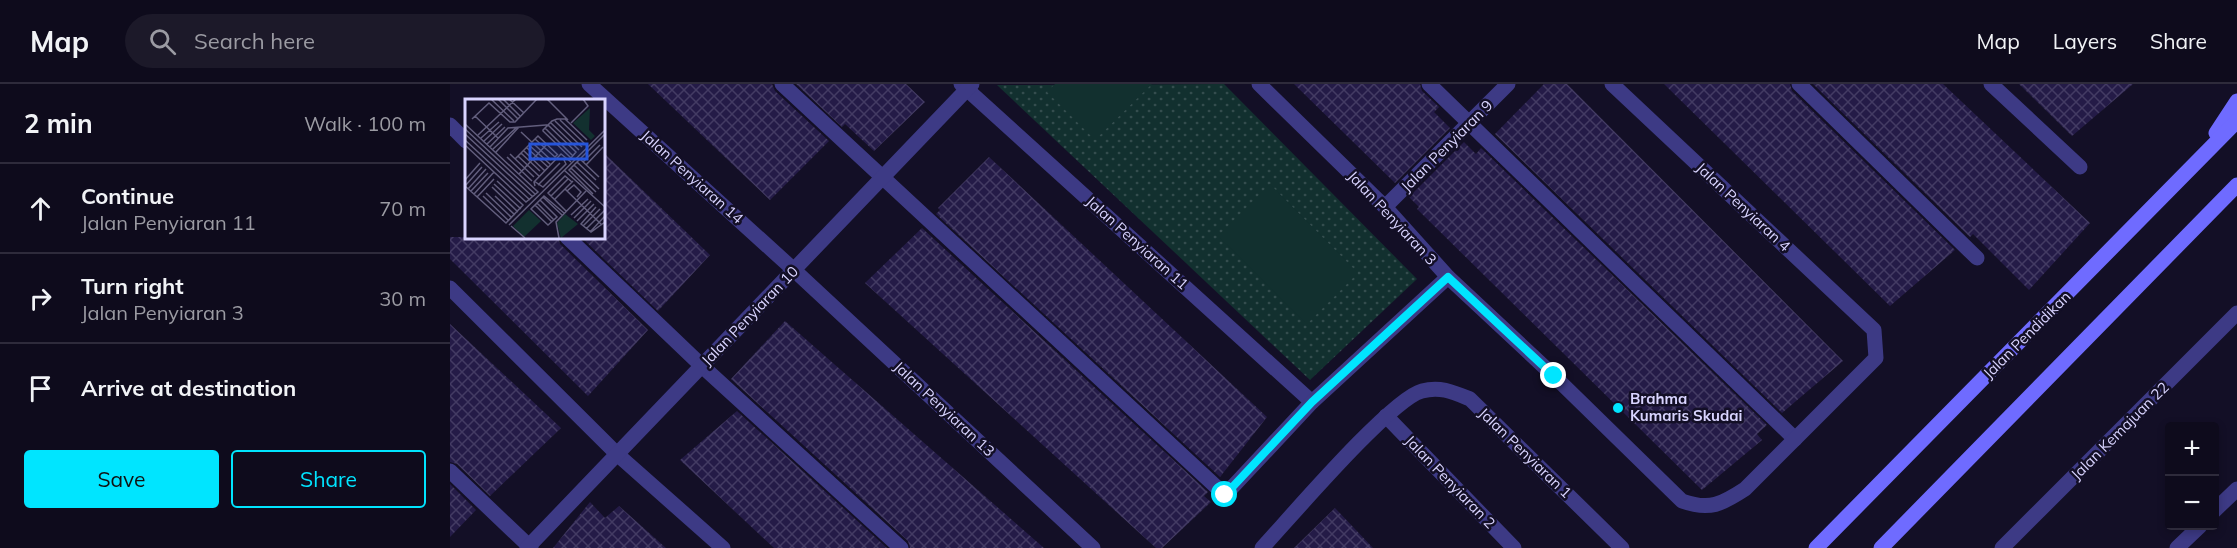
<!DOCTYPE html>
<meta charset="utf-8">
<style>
:root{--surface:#0e0b1c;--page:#1c1929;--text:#f1f3f6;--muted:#9b9ba3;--line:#2e2b3b;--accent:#00e5ff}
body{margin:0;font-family:Mulish,sans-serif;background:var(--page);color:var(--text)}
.controls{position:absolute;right:18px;bottom:18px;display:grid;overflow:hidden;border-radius:6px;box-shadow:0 3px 9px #0003}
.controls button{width:54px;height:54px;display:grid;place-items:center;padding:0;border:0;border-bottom:2px solid var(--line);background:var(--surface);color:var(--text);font:30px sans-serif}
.stop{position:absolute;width:18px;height:18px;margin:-14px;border:4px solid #00e5ff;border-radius:50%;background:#fff}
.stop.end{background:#00e5ff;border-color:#fff;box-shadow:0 2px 6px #0008}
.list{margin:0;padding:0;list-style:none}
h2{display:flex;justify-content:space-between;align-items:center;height:78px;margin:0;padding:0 24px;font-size:26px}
h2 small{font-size:20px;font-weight:400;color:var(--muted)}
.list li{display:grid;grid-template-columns:39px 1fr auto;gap:18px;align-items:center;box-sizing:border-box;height:90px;padding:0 24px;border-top:2px solid var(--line)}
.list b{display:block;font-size:22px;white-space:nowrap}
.list p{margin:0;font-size:20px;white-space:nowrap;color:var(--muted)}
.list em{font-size:20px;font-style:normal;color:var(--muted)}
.actions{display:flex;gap:12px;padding:18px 24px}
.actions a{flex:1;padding:14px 0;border:2px solid var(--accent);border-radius:6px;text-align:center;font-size:21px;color:var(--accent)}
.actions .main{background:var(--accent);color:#111}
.icon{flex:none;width:33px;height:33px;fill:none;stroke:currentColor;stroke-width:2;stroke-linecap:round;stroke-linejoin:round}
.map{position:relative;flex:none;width:1787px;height:464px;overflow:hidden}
header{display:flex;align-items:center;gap:36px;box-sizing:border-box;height:84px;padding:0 30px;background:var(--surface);border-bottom:2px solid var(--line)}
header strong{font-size:28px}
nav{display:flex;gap:33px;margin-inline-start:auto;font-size:21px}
.search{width:420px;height:54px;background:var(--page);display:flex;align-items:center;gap:15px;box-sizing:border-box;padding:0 21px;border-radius:33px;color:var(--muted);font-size:22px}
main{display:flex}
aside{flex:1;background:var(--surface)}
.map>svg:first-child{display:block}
.grass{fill:url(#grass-dots)}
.garden{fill:#12302f}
.building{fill:url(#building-cross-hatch)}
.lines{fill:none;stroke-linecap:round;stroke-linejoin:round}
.service{stroke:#3d3a85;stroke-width:15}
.minor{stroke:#3d3a85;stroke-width:15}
.secondary{stroke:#6f6bff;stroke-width:15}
.route{stroke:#00e5ff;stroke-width:8}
.poi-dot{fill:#00e5ff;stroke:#130f26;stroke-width:2}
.labels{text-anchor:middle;stroke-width:5;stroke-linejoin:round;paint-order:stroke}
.street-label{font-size:15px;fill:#d9d4ff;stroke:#130f26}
.poi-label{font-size:15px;font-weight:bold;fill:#d9d4ff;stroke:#130f26;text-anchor:start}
.inset-road{fill:none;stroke:#625e7d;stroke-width:1.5}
.view{fill:#2655da;fill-opacity:0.15;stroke:#2655da;stroke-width:3}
.inset-edge{fill:none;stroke:#d9d4ff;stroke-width:3}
</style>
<header>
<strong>Map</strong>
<div class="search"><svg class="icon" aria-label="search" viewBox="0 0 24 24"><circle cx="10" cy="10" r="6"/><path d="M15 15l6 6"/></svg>Search here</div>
<nav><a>Map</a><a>Layers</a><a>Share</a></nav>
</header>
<main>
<aside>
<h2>2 min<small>Walk · 100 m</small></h2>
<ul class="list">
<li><svg class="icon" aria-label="ahead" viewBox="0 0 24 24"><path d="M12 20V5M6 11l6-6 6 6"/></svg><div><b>Continue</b><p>Jalan Penyiaran 11</p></div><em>70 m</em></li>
<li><svg class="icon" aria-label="right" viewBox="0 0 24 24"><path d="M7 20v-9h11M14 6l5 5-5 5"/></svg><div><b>Turn right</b><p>Jalan Penyiaran 3</p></div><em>30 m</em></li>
<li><svg class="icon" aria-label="arrive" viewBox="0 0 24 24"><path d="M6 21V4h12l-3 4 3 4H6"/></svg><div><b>Arrive at destination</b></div></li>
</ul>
<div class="actions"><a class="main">Save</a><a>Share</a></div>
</aside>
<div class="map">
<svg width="1787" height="464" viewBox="0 0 1787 464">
<defs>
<pattern id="grass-dots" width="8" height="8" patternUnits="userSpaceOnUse" patternTransform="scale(1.5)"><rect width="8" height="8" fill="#12302f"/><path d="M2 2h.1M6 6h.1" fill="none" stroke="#344d4e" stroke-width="1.8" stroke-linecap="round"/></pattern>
<pattern id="building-cross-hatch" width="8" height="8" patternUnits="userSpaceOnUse" patternTransform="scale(1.5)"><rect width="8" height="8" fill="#241b47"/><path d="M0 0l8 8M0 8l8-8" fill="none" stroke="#433b63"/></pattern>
</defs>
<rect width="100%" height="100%" fill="#130f26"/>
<polygon class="grass" points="774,0 967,195 860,296 547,1"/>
<g class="garden">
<polygon points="605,0 702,0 645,56 597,8"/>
<polygon points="820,100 908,189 857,240 768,152"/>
</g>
<g class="building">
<polygon points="198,0 322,0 325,7 379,57 320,116"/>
<polygon points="346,0 456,0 475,18 424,67 395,40 392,43"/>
<polygon points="844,0 970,0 972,7 989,23 984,28 1000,44 945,99"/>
<polygon points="1094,0 1117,0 1393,277 1332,329 1045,50"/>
<polygon points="1214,0 1340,0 1342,7 1505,166 1440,222"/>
<polygon points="1363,0 1493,0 1640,139 1579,206 1523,150 1520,153"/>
<polygon points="1569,0 1683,0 1622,52"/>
<polygon points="1014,58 1026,70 1031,64 1317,341 1307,350 1312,356 1252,406 967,125 969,123 959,113"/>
<polygon points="153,68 260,171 208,227 131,153 153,153"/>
<polygon points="539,73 817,333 770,393 486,130 490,126 488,124"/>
<polygon points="472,144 758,408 754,412 761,418 712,464 706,464 415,199"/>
<polygon points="0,153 108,153 110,160 198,246 138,312 0,175"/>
<polygon points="335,237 594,464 460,464 458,457 281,295"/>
<polygon points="0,240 111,344 40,412 7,380 0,378"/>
<polygon points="287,327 437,464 324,464 230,376"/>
<polygon points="0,400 26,426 0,453"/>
<polygon points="140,418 155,434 169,422 216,464 103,464"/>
<polygon points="885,424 923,464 844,464"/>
</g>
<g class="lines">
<g class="service">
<polyline points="332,0 775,411"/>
<polyline points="979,0 1345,355"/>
<polyline points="1349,0 1527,174"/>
<polyline points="0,41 16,57"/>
<polyline points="117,153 252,282 451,464"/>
<polyline points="0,387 81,464"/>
<polyline points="1764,427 1787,405"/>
<polyline points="1727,464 1750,442"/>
</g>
<g class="minor">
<polyline points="139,0 344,186 643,464"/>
<polyline points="511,0 862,318"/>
<path d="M809 0 935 123 998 193 1104 292 1232 417C1260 427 1272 420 1295 405L1426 274 1424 246 1162 0"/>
<polyline points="1541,0 1630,83"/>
<polyline points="935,123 1058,0"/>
<polyline points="0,204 168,371 273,464"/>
<polyline points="936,332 1064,464"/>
<polyline points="775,411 862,318 998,193"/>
<polyline points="77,464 522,0"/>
<path d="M812 464C839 435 941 315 972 307 990 302 1003 308 1020 315L1172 464"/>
<polyline points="1552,464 1787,229"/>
</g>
<g class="secondary">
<polyline points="1766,49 1787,17"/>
<polyline points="1366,464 1787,37"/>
<polyline points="1431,464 1787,101"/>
</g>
</g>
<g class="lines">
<polyline class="route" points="775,411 862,318 998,193 1104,292"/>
</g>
<circle class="poi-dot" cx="1168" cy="324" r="6"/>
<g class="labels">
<g class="street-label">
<text transform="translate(997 62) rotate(-45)" y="5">Jalan Penyiaran 9</text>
<text transform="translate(242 93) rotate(42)" y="5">Jalan Penyiaran 14</text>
<text transform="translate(1293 123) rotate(43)" y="5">Jalan Penyiaran 4</text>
<text transform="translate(942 134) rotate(47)" y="5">Jalan Penyiaran 3</text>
<text transform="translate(687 159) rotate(42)" y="5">Jalan Penyiaran 11</text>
<text transform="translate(300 232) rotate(-46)" y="5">Jalan Penyiaran 10</text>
<text transform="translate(1577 251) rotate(-45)" y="5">Jalan Pendidikan</text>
<text transform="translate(494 325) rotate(43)" y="5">Jalan Penyiaran 13</text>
<text transform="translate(1670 347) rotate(-45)" y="5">Jalan Kemajuan 22</text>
<text transform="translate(1075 369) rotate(44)" y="5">Jalan Penyiaran 1</text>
<text transform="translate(1000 398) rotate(46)" y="5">Jalan Penyiaran 2</text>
</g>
<g class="poi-label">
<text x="1180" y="320">Brahma<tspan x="1180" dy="17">Kumaris Skudai</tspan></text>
</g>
</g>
<g transform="translate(15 15)">
<rect width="140" height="140" fill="#130f26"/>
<path d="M125 9 124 31 130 37 126 41 108 24Z" fill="#12302f"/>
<path d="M64 111 76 122 59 138 48 127ZM100 115 113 125 96 139 92 124Z" fill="#12302f"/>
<path class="inset-road" d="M26 0 49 22M33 0 53 20M38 0 55 17M44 0 59 14M82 0 103 21M10 17 33 39M7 20 24 4 45 23H50L72 0M95 21 120 45M90 22 117 48M86 24 114 51M106 24 123 7 118 0M0 25 73 93 61 103 0 46M80 29 108 57M0 30 70 95M56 33 86 61M0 35 68 98M13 36 51 0M16 39 34 23M70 40 90 58 92 56M0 41 65 101M18 43 37 25M22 45 40 28M64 46 86 66M25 48 43 29 81 26H83L111 53 106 59 78 32V31L87 22 92 20H100L122 41M62 49 83 68M28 50 51 29M59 52 80 72M31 53 54 28M56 54 75 72M45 55 69 78M53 57 74 77M42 58 67 82M50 60 73 37 93 56M115 60 134 78M112 63 131 81M118 63 135 46M109 66 134 90M121 66 138 48M106 69 131 93M99 71 140 108M54 75 82 45M0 81 15 64M69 82 78 88 101 65 98 59M29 85 56 110M73 86 95 64M0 87 41 124 58 106 32 82M0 87 17 68M70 87 69 83 96 55 106 63M27 88 53 113M3 90 21 70M100 90 137 126M6 92 23 74M102 92 109 86 116 93 112 98M21 94 47 119M9 95 29 73M128 95 104 71 140 35M18 97 44 122M30 97 50 116M86 97 103 80M12 98 29 80M78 98 97 116M90 100 108 82M75 101 92 118 83 126 66 110 79 97 99 114M72 104 89 121M70 106 87 123M131 108 116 125 126 133 140 123M101 112 83 94 100 77 107 83M106 116 123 100M109 119 126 102M112 122 129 105M44 126 140 31M46 127 60 139M118 127 135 110M121 130 140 111M125 133 140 117M94 139 91 123 121 92"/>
<path class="view" d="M65 45H122V60H65Z"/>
<rect width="140" height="140" class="inset-edge"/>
</g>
</svg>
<div class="controls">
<button>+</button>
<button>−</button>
</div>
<div class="stop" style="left:775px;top:411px"></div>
<div class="stop end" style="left:1104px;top:292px"></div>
</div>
</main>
